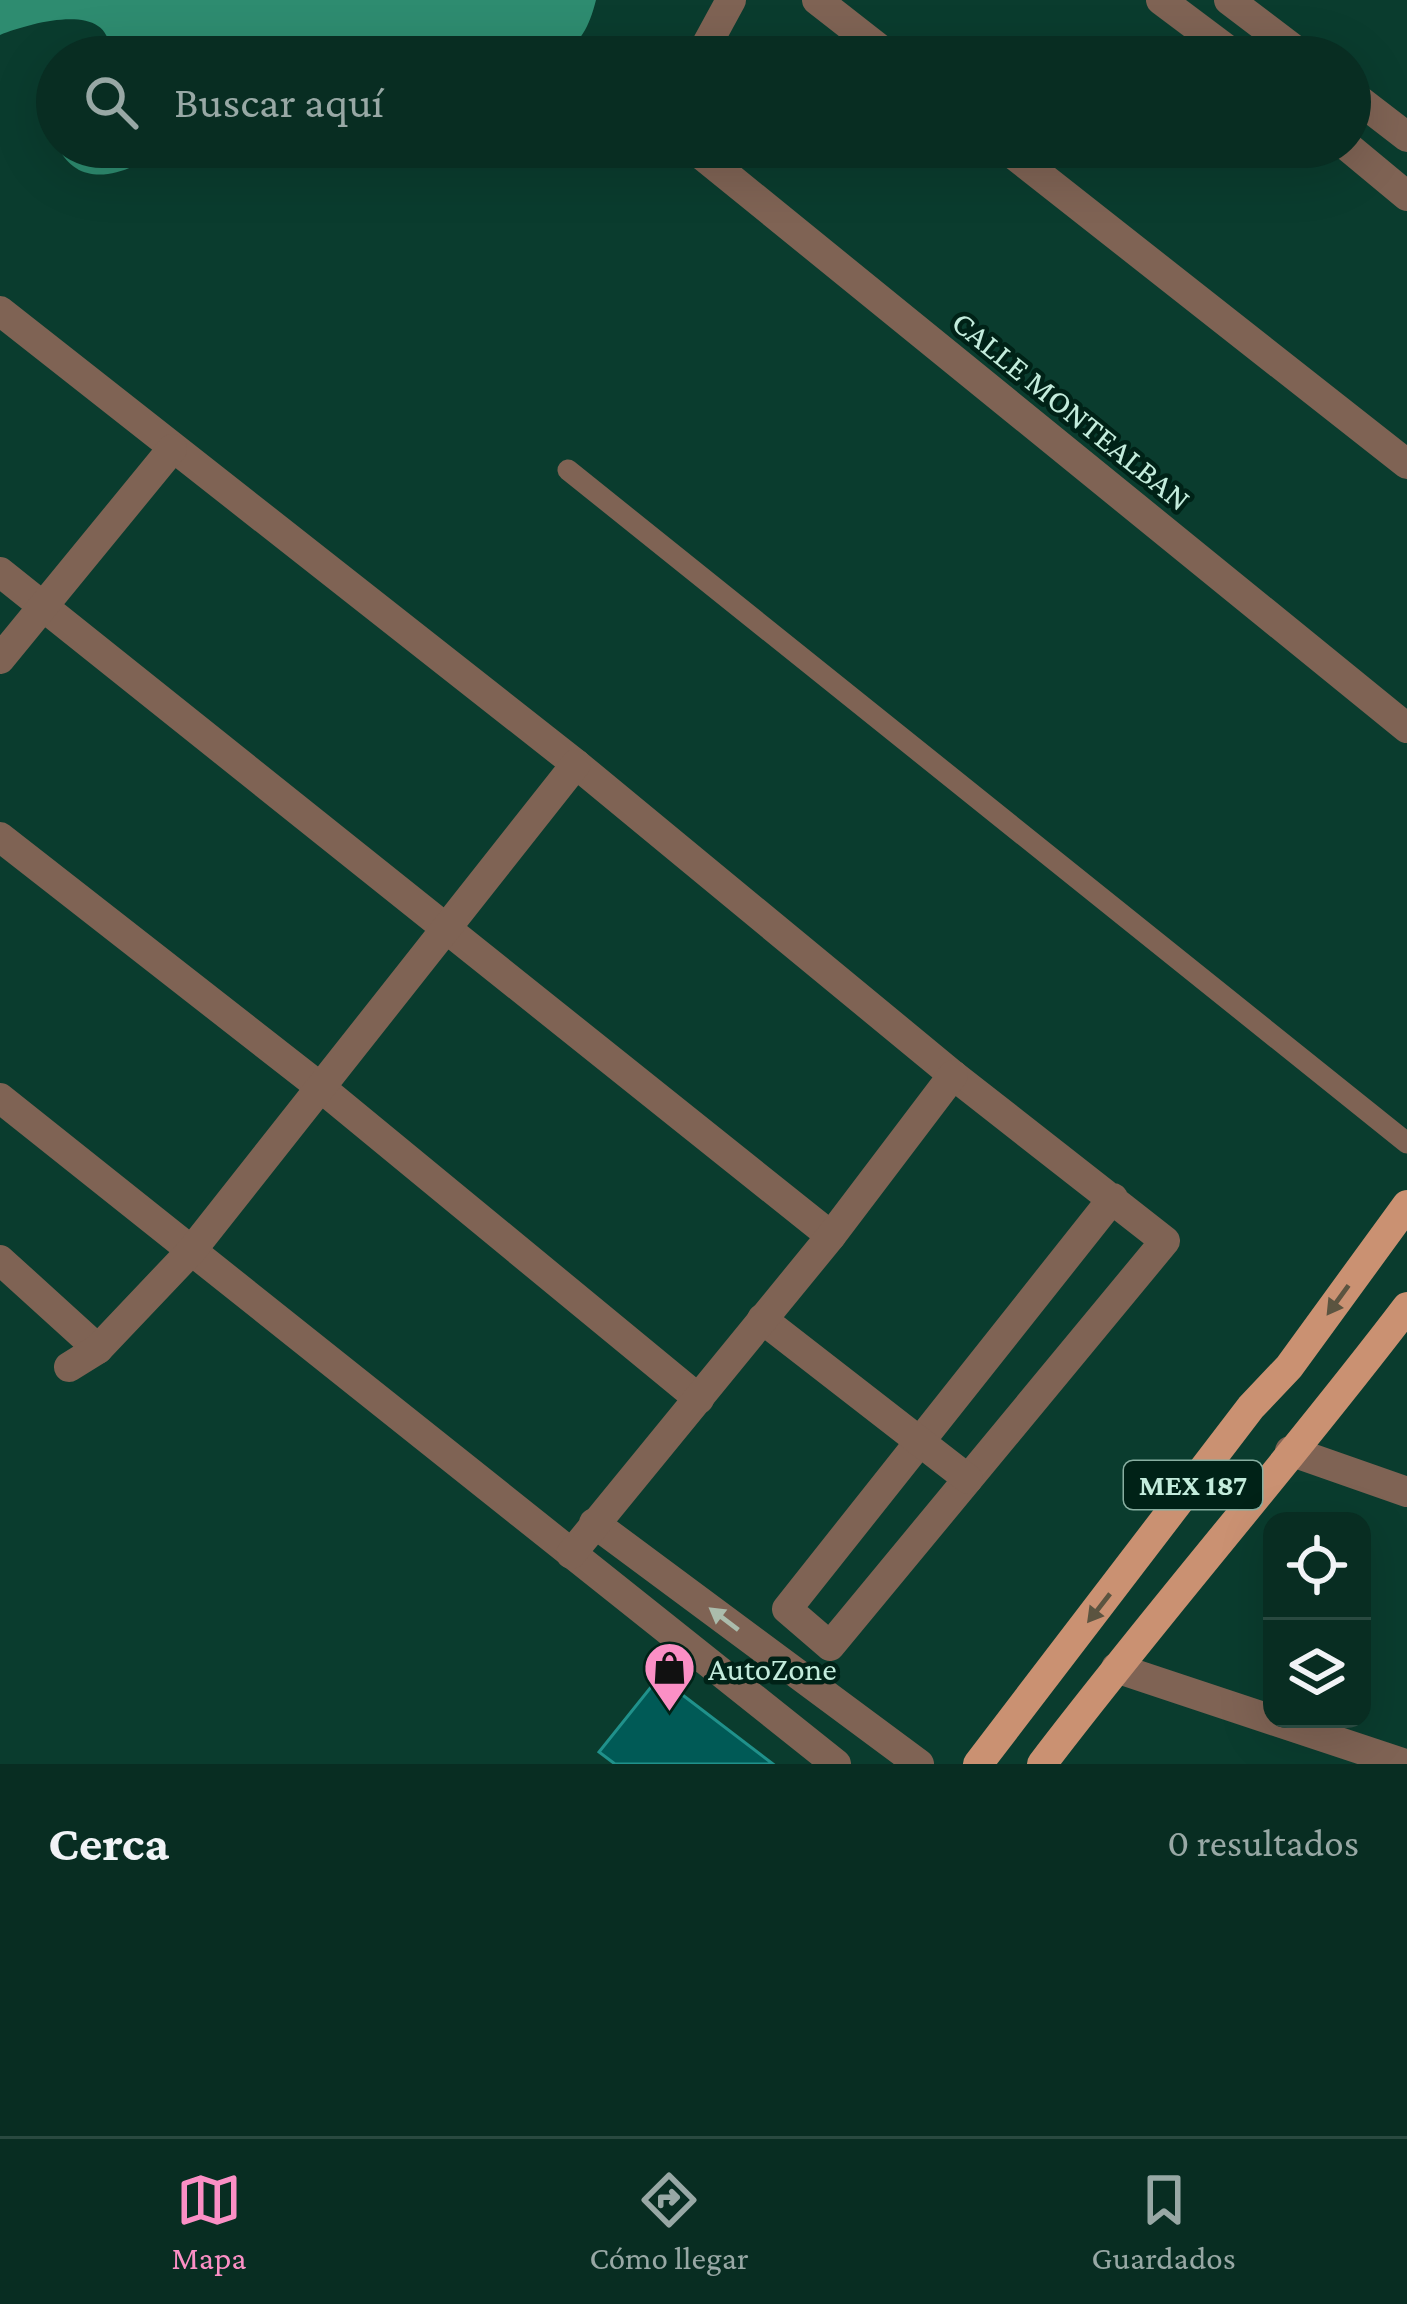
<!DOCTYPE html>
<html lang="es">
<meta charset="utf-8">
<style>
:root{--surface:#082d22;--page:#11352a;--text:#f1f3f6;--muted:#98a8a5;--line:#294940;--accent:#fb8fc5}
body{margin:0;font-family:"Crimson Pro",serif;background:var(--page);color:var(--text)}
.controls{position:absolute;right:36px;bottom:36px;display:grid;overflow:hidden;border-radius:24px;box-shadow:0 12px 48px #0002}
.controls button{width:108px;height:108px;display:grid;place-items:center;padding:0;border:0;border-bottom:3px solid var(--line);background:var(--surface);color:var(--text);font:60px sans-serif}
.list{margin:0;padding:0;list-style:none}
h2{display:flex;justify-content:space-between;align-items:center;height:156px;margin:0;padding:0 48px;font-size:51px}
h2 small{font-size:39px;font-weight:400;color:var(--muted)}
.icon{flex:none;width:66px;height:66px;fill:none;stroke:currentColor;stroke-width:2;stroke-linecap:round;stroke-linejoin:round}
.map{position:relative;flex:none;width:1407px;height:1764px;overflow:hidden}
.search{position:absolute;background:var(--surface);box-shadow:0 12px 48px #0002;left:36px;right:36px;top:36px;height:132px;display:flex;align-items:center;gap:30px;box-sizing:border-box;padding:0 42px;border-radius:66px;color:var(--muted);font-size:45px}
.sheet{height:372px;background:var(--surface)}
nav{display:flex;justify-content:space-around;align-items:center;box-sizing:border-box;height:168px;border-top:3px solid var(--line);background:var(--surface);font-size:33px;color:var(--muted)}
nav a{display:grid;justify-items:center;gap:6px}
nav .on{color:var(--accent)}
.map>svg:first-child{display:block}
.water{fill:#2e8c70}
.building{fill:#005a56;stroke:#20918b;stroke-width:3}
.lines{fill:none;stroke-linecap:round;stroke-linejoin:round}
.lane{stroke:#7f6354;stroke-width:21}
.street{stroke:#7f6354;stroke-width:30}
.primary{stroke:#ca9172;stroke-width:30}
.oneway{fill:#5b5440}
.oneway2{fill:#abbcac}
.labels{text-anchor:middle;stroke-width:9;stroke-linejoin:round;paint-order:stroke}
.shield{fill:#002217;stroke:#88afa1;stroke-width:3}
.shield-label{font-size:30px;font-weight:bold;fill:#c3ecdc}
.street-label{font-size:33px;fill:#c3ecdc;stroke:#002217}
.poi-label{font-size:33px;fill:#c3ecdc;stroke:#002217;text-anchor:start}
</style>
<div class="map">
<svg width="1407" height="1764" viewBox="0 0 1407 1764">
<rect width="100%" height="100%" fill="#0a3c2e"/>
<g class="water">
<path d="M0 0H596C589 27 581 44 556 57H109C116 0 36 21 0 35Z"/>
<path d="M58 147H164C133 172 81 194 58 147Z"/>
</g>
<polygon class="building" points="659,1677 773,1764 615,1764 599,1752"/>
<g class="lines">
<polyline class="lane" points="568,470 1407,1143"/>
<g class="street">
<polyline points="817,0 890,57"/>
<polyline points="1161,0 1237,57"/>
<polyline points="1229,0 1304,57"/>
<polyline points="700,57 731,0"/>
<polyline points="1350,93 1407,137"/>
<polyline points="692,147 1407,728"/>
<polyline points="1004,147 1407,464"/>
<polyline points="1348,147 1407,196"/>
<polyline points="0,311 576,764 953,1075 1165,1241 830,1646 787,1609 1113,1198"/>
<polyline points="0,572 831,1236"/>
<polyline points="0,659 172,449"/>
<polyline points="0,837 320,1087 699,1399"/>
<polyline points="0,1098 836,1764"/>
<polyline points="0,1260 98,1349"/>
<polyline points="762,1319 968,1479"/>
<polyline points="69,1367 98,1349 192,1250 576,764"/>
<polyline points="1290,1451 1407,1492"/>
<polyline points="594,1523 919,1764"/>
<polyline points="571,1554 831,1236 953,1075"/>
<polyline points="1116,1668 1405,1764"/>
</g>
<g class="primary">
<polyline points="978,1764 1251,1407 1289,1367 1407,1205"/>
<path d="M1042 1764C1160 1609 1289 1462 1407 1307"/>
</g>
</g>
<defs><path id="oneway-solid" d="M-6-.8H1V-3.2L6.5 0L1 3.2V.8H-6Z" transform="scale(3)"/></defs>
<g class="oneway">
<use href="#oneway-solid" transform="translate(1338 1300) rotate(126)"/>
<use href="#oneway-solid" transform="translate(1099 1608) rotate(128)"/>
</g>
<use class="oneway2" href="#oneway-solid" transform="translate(724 1619) rotate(-143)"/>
<defs>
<symbol id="shop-pin" viewBox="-11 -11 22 30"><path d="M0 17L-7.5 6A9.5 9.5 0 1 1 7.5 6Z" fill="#fb8fc5" stroke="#002217"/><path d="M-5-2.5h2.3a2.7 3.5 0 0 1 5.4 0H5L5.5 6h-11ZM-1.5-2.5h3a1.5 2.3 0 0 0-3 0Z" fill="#111"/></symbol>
</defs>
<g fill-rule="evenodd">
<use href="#shop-pin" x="640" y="1638" width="59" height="81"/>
</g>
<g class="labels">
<rect class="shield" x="1124" y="1461" width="138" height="48" rx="9"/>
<g class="shield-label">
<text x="1193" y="1495">MEX 187</text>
</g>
<g class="street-label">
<text transform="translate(1072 410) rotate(39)" y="12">CALLE MONTEALBAN</text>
</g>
<g class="poi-label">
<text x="708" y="1680">AutoZone</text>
</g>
</g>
</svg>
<div class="controls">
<button><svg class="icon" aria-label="locate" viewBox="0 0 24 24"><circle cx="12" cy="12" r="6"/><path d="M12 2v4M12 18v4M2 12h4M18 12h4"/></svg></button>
<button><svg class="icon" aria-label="layers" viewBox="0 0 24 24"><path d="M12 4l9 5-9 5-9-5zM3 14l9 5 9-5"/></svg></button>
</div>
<div class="search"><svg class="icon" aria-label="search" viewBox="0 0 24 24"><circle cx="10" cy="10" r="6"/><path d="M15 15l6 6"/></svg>Buscar aquí</div>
</div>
<section class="sheet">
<h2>Cerca<small>0 resultados</small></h2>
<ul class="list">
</ul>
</section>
<nav>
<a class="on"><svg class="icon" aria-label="map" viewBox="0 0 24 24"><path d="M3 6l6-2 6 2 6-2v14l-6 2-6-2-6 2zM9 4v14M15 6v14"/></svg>Mapa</a>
<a><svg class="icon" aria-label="directions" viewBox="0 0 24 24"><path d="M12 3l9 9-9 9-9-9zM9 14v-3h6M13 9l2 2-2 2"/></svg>Cómo llegar</a>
<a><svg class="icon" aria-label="saved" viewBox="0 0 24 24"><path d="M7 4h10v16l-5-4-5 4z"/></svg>Guardados</a>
</nav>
